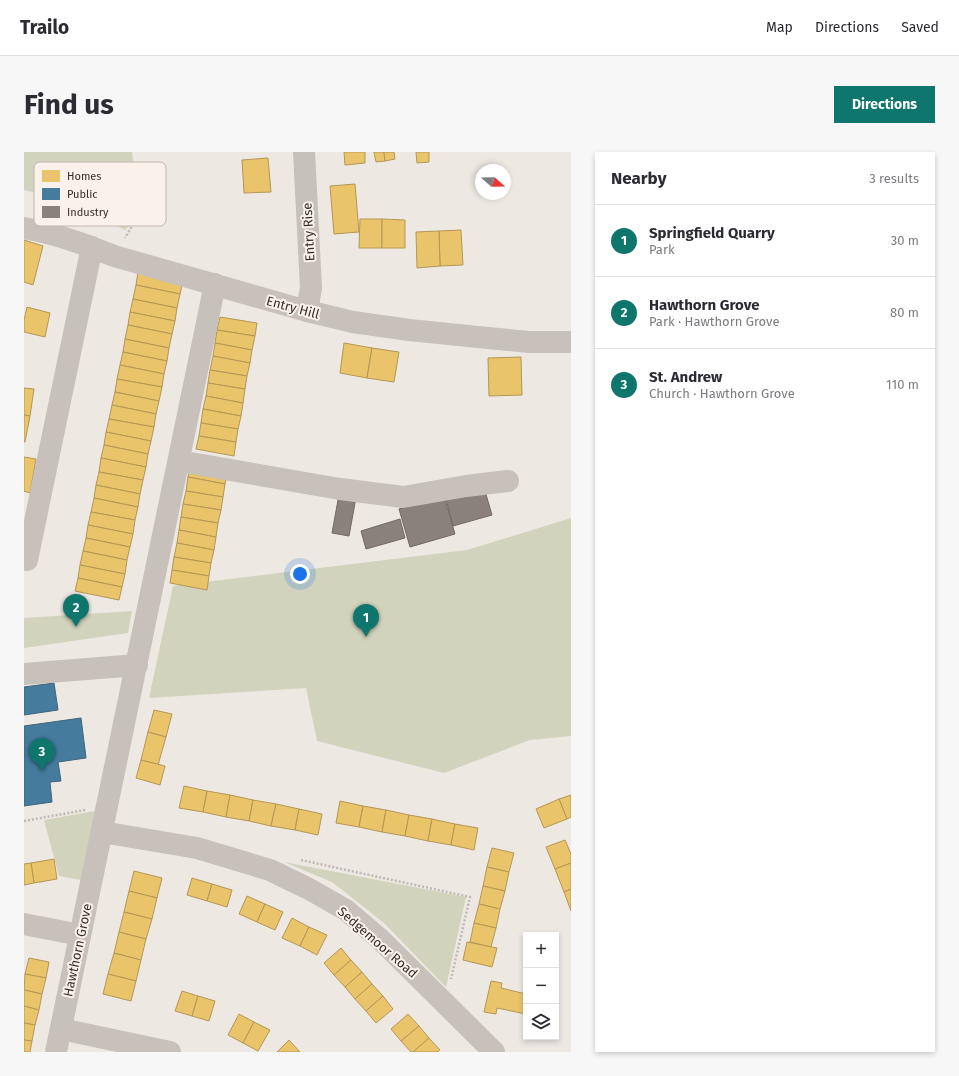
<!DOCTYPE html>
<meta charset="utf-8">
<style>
:root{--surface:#fff;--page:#f7f7f7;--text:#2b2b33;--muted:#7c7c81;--line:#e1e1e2;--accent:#0f766e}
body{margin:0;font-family:"Fira Sans",sans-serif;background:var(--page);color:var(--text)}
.controls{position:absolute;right:12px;bottom:12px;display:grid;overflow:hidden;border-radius:0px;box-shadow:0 2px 6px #0003}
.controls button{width:36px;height:36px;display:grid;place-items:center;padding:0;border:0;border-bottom:1px solid var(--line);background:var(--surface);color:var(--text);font:20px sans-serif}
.compass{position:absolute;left:451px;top:12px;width:36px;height:36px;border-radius:50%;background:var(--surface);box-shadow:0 2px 6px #0003;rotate:110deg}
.you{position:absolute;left:276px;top:422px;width:14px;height:14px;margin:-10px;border:3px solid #fff;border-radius:50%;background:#1a73e8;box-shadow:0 0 0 6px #1a73e833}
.badge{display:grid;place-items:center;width:26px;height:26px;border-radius:50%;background:var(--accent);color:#fff;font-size:13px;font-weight:700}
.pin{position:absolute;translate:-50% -33px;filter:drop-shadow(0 1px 2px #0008)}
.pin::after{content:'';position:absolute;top:21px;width:14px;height:12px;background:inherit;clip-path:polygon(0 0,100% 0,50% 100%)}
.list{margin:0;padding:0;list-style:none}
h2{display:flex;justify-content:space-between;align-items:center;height:52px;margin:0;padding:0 16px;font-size:17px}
h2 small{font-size:13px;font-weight:400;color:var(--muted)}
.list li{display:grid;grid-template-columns:26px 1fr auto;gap:12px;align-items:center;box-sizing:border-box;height:72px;padding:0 16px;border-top:1px solid var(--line)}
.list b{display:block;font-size:15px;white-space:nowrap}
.list p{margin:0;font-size:13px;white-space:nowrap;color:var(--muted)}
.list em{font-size:13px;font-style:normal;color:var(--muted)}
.icon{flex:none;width:22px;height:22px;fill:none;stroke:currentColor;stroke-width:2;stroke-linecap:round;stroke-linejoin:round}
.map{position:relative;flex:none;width:547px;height:900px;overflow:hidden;border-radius:0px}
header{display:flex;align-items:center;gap:24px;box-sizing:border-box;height:56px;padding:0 20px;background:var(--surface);border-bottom:1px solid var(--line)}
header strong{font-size:19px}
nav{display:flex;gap:22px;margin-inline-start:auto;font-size:14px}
.intro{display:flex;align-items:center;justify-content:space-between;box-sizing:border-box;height:96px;padding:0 24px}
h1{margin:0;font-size:28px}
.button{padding:10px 18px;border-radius:0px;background:var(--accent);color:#fff;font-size:14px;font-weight:700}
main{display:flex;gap:24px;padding:0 24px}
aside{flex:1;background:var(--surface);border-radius:0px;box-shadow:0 2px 6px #0003}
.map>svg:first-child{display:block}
.green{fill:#d1d3bd}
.homes{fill:#e9c46a;stroke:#b49756}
.public{fill:#457b9d;stroke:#41647a}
.industry{fill:#8a817c;stroke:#716863}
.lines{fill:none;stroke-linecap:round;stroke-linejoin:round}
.path{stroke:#c0b8b4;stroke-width:2.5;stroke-dasharray:2 2;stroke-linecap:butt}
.minor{stroke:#c7c0bb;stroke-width:22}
.labels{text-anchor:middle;stroke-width:4;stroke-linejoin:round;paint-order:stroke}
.street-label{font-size:13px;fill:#382d29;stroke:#faf1ea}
.key{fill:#faf1ea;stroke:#c0b6b0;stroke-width:1}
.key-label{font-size:11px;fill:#382d29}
</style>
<header>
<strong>Trailo</strong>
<nav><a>Map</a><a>Directions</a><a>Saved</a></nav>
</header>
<div class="intro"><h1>Find us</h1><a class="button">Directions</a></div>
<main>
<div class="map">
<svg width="547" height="900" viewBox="0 0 547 900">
<rect width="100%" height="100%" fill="#eee8e2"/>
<g class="green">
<polygon points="0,0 108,0 115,62 101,78 65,59 9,40 0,38"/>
<polygon points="547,366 547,584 506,588 420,621 293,589 282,536 125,546 149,434 443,398"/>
<polygon points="108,459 104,481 0,496 0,466"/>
<polygon points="71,659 57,728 35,724 20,668"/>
<polygon points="260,710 442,745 422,835 360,771 308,730"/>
</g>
<g class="homes">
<polygon points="320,0 341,0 341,11 321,13"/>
<polygon points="350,0 360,0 361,9 352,10"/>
<polygon points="360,0 370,0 371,7 361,9"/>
<polygon points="392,0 405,0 405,10 393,11"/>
<polygon points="244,6 247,40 220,41 218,8"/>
<polygon points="331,32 335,80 310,82 306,34"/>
<polygon points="336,67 358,67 358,96 335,96"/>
<polygon points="358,67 381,68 381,96 358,96"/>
<polygon points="437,78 439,113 416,114 415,79"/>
<polygon points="415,79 416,114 393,116 392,80"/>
<polygon points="0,88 19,94 9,133 0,130"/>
<polygon points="114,120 159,129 156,142 112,133"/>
<polygon points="112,133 156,142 153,156 109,147"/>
<polygon points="109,147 153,156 151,169 106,160"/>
<polygon points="3,155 26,161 21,185 0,180 0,168"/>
<polygon points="106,160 151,169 148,182 104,173"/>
<polygon points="196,165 233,171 231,184 193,178"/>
<polygon points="104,173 148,182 145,196 101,187"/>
<polygon points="193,178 231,184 228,198 191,191"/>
<polygon points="101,187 145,196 143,209 99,200"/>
<polygon points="191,191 228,198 226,211 189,204"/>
<polygon points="320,191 348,196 343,226 316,221"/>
<polygon points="348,196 375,200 370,230 343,226"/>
<polygon points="99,200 143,209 140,222 96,213"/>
<polygon points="189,204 226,211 223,224 186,218"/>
<polygon points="497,205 498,243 465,244 464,206"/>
<polygon points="96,213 140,222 138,235 93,227"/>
<polygon points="186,218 223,224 221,237 184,231"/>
<polygon points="93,227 138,235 135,249 91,240"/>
<polygon points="184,231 221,237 219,251 182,244"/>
<polygon points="0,236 10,237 6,264 0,263"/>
<polygon points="91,240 135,249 132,262 88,253"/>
<polygon points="182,244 219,251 217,264 179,257"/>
<polygon points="88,253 132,262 130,275 85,267"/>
<polygon points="179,257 217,264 214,277 177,271"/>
<polygon points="0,263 6,264 1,290 0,290"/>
<polygon points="85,267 130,275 127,289 82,280"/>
<polygon points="177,271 214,277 212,290 175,284"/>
<polygon points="82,280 127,289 124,302 80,293"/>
<polygon points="175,284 212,290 210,304 172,297"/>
<polygon points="80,293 124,302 122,315 77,306"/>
<polygon points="0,305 12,307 6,341 0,339"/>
<polygon points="77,306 122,315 119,328 75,320"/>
<polygon points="167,312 204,318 201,332 164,325"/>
<polygon points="75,320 119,328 116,342 72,333"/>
<polygon points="164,325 201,332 199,345 162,339"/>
<polygon points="72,333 116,342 114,355 70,346"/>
<polygon points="162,339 199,345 197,358 159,352"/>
<polygon points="70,346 114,355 111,368 67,360"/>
<polygon points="159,352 197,358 194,371 157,365"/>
<polygon points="67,360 111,368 109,382 64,373"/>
<polygon points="157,365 194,371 192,385 155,378"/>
<polygon points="64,373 109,382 106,395 62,386"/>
<polygon points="155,378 192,385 190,398 153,391"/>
<polygon points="62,386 106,395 103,408 59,399"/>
<polygon points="153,391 190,398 187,411 150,405"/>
<polygon points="59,399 103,408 101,422 56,413"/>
<polygon points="150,405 187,411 185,424 148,418"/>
<polygon points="56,413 101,422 98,435 54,426"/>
<polygon points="148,418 185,424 183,438 146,431"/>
<polygon points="54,426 98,435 95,448 51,439"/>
<polygon points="130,558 148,562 142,585 124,580"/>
<polygon points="124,580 142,585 134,613 117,608"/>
<polygon points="117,608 141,614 136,633 112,626"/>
<polygon points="160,634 183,639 179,660 155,656"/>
<polygon points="183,639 206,643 202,665 179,660"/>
<polygon points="206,643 229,648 225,669 202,665"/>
<polygon points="547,643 547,665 543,667 535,647"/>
<polygon points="535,647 543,667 520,676 512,657"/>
<polygon points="229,648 252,652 247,674 225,669"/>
<polygon points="316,649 339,654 335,675 312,671"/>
<polygon points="252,652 275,657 271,678 247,674"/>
<polygon points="339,654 362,658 358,680 335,675"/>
<polygon points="275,657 298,662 294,683 271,678"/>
<polygon points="362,658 385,663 381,684 358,680"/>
<polygon points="385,663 408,667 404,689 381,684"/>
<polygon points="408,667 431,672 427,693 404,689"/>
<polygon points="431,672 454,676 450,698 427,693"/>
<polygon points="541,688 547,702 547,711 531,717 522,695"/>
<polygon points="468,696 490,701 485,720 463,715"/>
<polygon points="30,707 33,727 10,731 7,711"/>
<polygon points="7,711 10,731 0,733 0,712"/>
<polygon points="547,711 547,737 540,740 531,717"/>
<polygon points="463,715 485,720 481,739 459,734"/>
<polygon points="110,719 138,726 133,746 105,739"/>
<polygon points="168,726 188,732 183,749 163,743"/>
<polygon points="188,732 208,738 203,755 183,749"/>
<polygon points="459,734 481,739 476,757 455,752"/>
<polygon points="547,737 547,759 540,740"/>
<polygon points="105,739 133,746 128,767 100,760"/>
<polygon points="223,744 241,752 233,770 215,762"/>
<polygon points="241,752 259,760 251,778 233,770"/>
<polygon points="455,752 476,757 472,776 450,771"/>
<polygon points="100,760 128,767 122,787 95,780"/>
<polygon points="268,766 285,775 276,794 258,786"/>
<polygon points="450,771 472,776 467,795 446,790"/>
<polygon points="285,775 303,783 293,803 276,794"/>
<polygon points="95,780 122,787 117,808 90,801"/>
<polygon points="443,790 473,796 468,815 439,808"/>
<polygon points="317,796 327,808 310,823 300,811"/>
<polygon points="90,801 117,808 112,829 84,822"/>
<polygon points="5,806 25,810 22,826 1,822"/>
<polygon points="327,808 338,820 321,835 310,823"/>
<polygon points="338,820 348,832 331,847 321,835"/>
<polygon points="1,822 22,826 18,842 0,838"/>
<polygon points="84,822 112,829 107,849 79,842"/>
<polygon points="467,829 478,831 477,836 502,842 502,862 473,856 472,862 460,860"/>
<polygon points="348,832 359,844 342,859 331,847"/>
<polygon points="0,838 18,842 15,858 0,854"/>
<polygon points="158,839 174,844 168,864 151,859"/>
<polygon points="174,844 191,849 185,869 168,864"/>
<polygon points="359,844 369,857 352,871 342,859"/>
<polygon points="0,854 15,858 11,873 0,871"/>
<polygon points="215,862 230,870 219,891 204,883"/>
<polygon points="384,862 395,874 377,889 367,877"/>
<polygon points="230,870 246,878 234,899 219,891"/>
<polygon points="0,871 11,873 8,889 0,888"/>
<polygon points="395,874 405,886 389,900 387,900 377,889"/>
<polygon points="405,886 416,898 413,900 389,900"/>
<polygon points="0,888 8,889 6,900 0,900"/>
<polygon points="265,888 276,900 253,900"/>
</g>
<g class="public">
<polygon points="30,531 34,558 0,563 0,535"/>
<polygon points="57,566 62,606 34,610 37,629 26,630 28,650 0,654 0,574"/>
</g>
<g class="industry">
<polygon points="459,332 468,363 429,374 421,343"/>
<polygon points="316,337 333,340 325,384 308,381"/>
<polygon points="420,344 431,382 386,395 375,357"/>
<polygon points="376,367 381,386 342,397 337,379"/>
</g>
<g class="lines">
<g class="path">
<polyline points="90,60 108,74 101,86"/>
<polyline points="0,669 61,658"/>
<polyline points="277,708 446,745 427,827"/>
</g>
<g class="minor">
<polyline points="280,0 287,136 283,159"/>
<path d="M0 76C31 81 61 92 90 104L283 159 329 170 385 178 454 185 505 190H547"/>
<polyline points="155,309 316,337 379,345 442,334 484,329"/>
<polyline points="3,408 68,95"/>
<polyline points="0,522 113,513"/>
<polyline points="78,680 173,696 246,718 285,737 322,758 356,787 470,900"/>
<polyline points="0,772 56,783"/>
<polyline points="37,877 146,900"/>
<polyline points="32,900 191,132"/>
</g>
</g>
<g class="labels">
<g class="street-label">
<text transform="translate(284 80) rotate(-93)" y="5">Entry Rise</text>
<text transform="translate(269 155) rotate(15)" y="5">Entry Hill</text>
<text transform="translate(354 790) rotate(41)" y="5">Sedgemoor Road</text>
<text transform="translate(53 798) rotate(-78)" y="5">Hawthorn Grove</text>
</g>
</g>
<rect x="10" y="10" width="132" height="64" rx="6" class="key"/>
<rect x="18" y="18" width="18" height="12" fill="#e9c46a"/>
<rect x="18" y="36" width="18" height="12" fill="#457b9d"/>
<rect x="18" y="54" width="18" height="12" fill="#8a817c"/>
<g class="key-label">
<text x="43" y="28">Homes</text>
<text x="43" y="46">Public</text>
<text x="43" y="64">Industry</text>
</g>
</svg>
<div class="controls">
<button>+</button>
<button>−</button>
<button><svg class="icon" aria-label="layers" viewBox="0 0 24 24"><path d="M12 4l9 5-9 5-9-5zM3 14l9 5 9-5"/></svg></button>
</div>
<svg class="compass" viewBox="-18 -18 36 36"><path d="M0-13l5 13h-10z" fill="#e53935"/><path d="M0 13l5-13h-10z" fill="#7c7c81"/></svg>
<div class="you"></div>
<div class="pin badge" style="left:342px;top:485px">1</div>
<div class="pin badge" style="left:52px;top:475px">2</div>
<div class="pin badge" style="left:18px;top:619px">3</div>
</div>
<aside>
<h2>Nearby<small>3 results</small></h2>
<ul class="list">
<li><span class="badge">1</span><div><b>Springfield Quarry</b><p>Park</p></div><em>30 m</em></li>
<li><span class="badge">2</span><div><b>Hawthorn Grove</b><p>Park · Hawthorn Grove</p></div><em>80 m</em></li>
<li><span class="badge">3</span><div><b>St. Andrew</b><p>Church · Hawthorn Grove</p></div><em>110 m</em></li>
</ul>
</aside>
</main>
